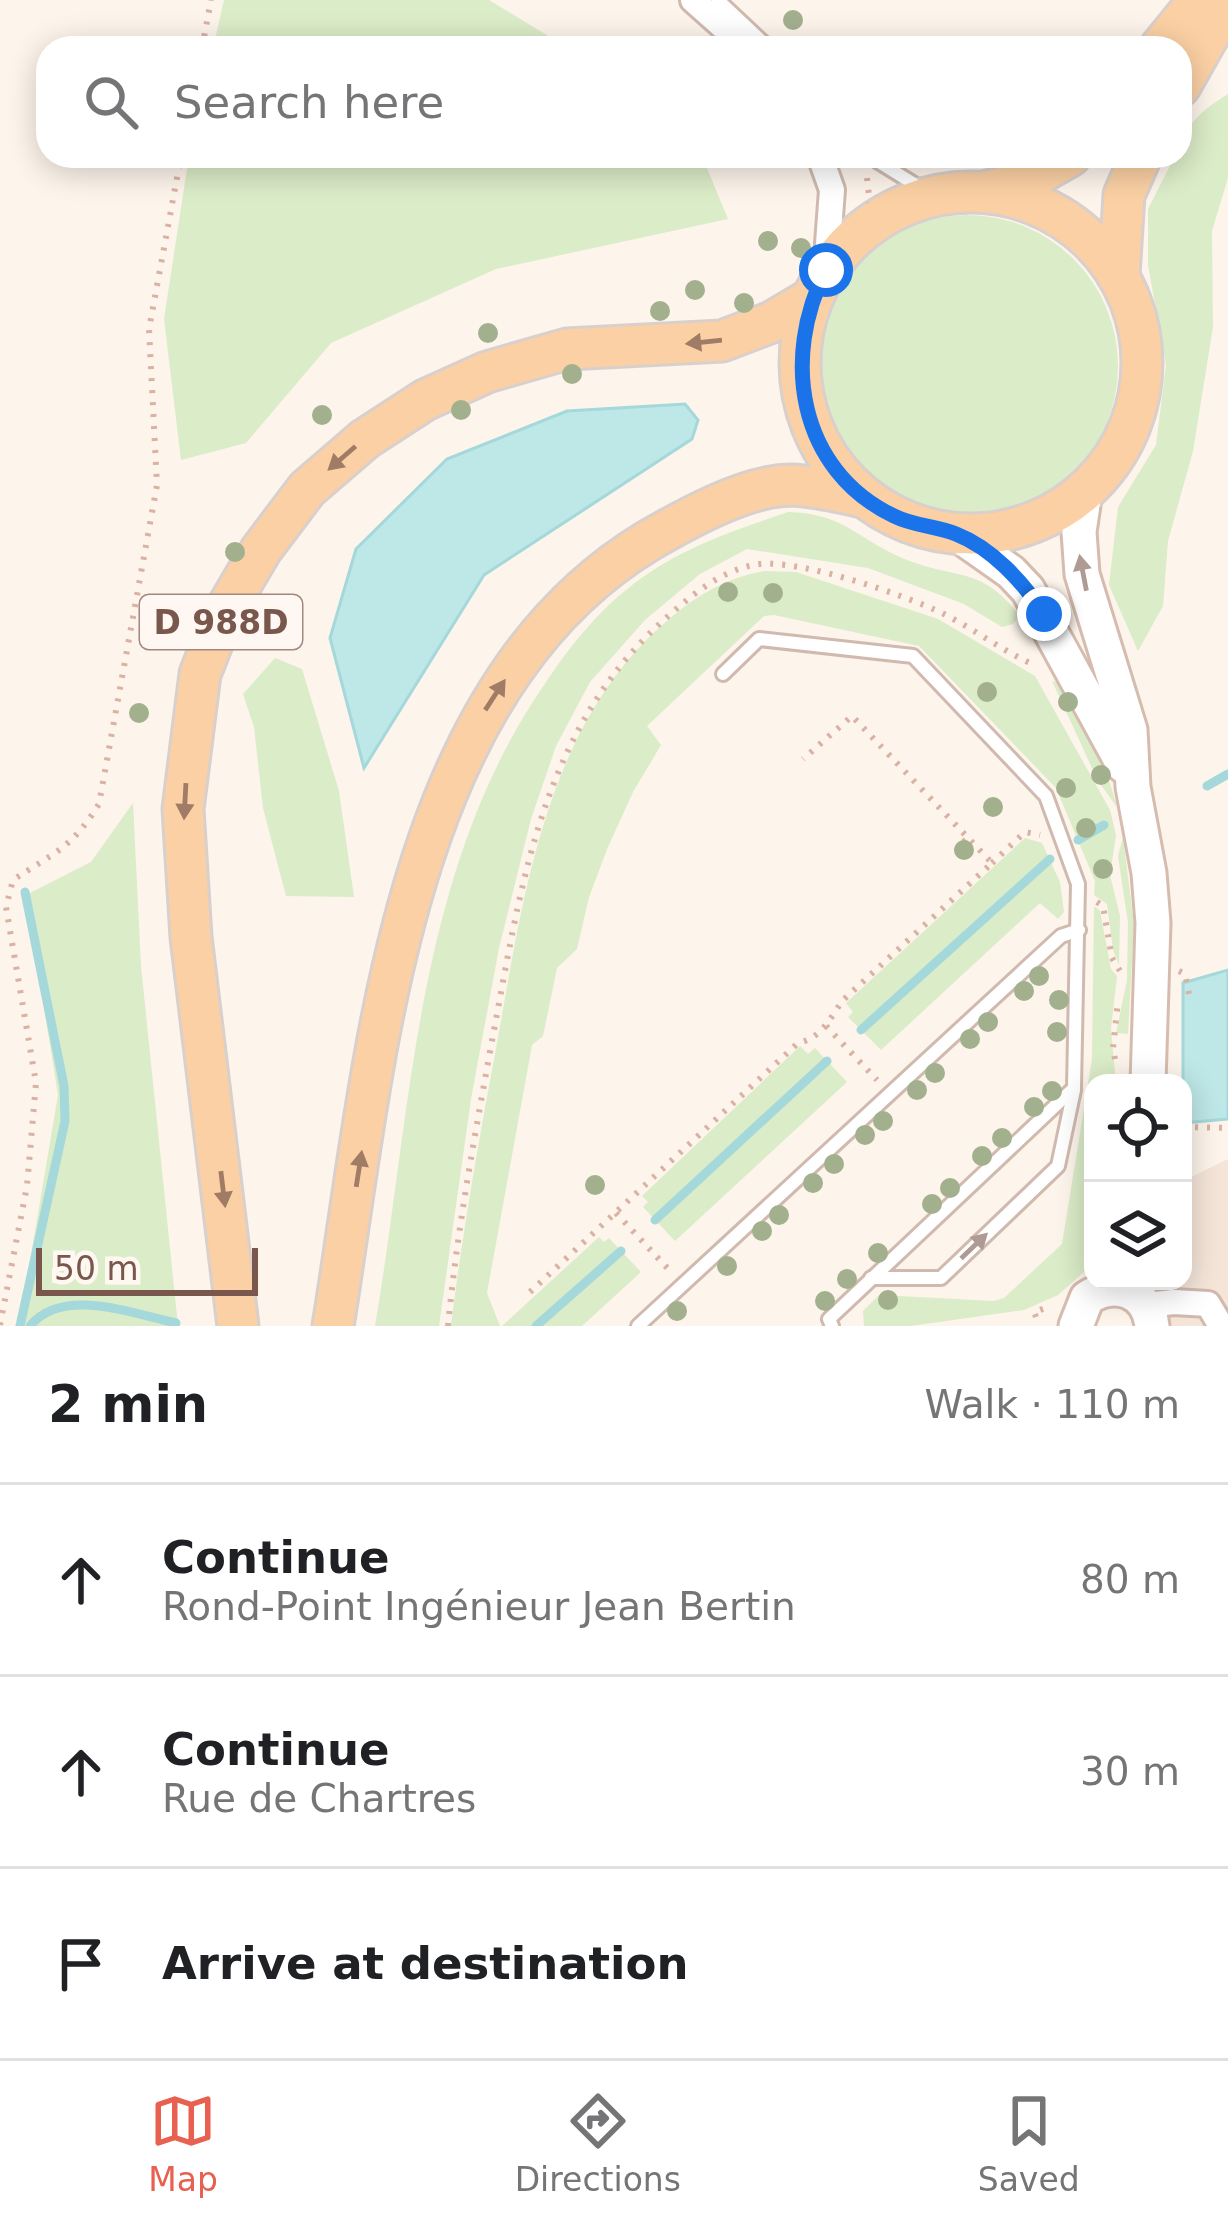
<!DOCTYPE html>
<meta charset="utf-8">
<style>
:root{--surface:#fff;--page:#f6f6f6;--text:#202124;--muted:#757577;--line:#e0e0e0;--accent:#e76050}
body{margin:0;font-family:"DejaVu Sans",sans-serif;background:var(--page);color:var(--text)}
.controls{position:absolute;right:36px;bottom:36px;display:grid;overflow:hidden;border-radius:24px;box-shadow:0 6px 30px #0003}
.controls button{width:108px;height:108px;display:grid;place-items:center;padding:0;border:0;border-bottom:3px solid var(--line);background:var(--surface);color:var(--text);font:60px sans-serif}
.scale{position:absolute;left:36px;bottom:30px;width:222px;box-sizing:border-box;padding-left:12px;border:6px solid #79574c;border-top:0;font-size:33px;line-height:42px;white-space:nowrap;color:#79574c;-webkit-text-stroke:9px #fff8f2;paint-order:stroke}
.stop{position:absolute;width:36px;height:36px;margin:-27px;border:9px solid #1a73e8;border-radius:50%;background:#fff}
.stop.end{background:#1a73e8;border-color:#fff;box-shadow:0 3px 12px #0008}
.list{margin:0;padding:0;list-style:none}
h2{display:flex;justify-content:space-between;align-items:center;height:156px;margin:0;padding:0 48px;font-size:51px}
h2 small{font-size:39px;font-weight:400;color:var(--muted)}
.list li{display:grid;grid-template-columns:78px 1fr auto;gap:36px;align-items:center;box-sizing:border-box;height:192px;padding:0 48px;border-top:3px solid var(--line)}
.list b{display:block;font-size:45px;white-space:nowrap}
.list p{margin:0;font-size:39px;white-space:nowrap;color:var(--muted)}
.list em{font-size:39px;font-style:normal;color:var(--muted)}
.icon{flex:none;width:66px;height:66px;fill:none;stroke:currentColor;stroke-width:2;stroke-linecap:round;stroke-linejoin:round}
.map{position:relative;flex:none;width:1228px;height:1326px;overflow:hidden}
.search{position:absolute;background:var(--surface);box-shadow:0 6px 30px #0003;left:36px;right:36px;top:36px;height:132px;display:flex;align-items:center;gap:30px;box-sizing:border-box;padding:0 42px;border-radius:36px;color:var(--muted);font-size:45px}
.sheet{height:732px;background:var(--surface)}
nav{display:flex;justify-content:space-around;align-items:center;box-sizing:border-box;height:168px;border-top:3px solid var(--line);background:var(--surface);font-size:33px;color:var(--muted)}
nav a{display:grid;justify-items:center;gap:6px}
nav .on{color:var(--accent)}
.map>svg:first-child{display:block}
.residential{fill:#f5e5d9}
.green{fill:#dbecc8}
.water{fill:#bee7e8;stroke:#a4d8da;stroke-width:3}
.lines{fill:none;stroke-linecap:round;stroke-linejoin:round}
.stream{stroke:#a4d8da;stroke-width:9}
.lane-casing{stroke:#d0baaf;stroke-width:18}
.street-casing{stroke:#d0baaf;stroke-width:30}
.secondary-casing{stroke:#d6bcaf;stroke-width:39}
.primary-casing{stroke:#d9d0cd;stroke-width:45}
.path{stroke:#d9b2a4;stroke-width:6;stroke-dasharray:3 9;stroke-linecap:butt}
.lane{stroke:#fff;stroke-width:12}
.street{stroke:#fff;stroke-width:24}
.secondary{stroke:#fff;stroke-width:33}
.primary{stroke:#fbd0a4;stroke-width:39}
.tree{fill:#a2b08e}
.oneway{fill:#a07b66}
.oneway2{fill:#af9a94}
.route{stroke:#1a73e8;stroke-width:15}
.labels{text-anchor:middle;stroke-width:10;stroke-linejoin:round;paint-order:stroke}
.shield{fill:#fff8f2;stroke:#a1877e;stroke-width:3}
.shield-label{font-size:33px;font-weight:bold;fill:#79574c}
</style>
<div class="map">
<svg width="1228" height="1326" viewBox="0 0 1228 1326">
<rect width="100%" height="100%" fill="#fdf4eb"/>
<polygon class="residential" points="1228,1159 1228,1326 1161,1326 1166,1281 1183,1281 1183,1181"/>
<g class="green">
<polygon points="224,0 489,0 568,48 213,48"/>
<path d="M1228 94V178L1212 231 1213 327 1193 451 1168 541 1163 606 1138 651 1109 585 1118 507 1156 445 1166 365 1148 265V209L1175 156H1180C1182 125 1204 109 1228 94Z"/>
<polygon points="189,156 702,156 728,219 496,269 331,343 246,443 181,460 164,319"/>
<circle cx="967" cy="366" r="151"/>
<path d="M788 512C845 513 859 541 907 560 959 580 981 566 1020 616L1013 624 1002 627 964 604 868 568 747 549 700 574 645 620 590 682 556 746 531 819 499 948 471 1099 439 1326H375C412 1110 415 875 542 688 571 644 603 604 646 575 689 545 739 529 788 512Z"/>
<path d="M765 571 796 572 938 619 1035 676 1110 810 1116 835 1110 875 1120 916 1119 965 1113 950 1107 904 1094 895 1095 881 1056 788 919 646 774 615 764 616 647 726 661 745 633 792 608 847 589 897 577 949 557 968 543 1036 532 1045 487 1293 500 1326H451C462 1235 478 1144 495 1054 523 902 543 726 668 620 697 595 727 577 765 571Z"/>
<polygon points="275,658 302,669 339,791 354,897 286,896 263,808 254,727 243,694"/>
<polygon points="1052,681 1071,685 1096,736 1117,807 1098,781"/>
<polygon points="133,803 141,966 178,1326 19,1326 58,1095 26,895 91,862"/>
<polygon points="1123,837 1134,924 1128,1034 1116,1033 1127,980 1128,923 1118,856"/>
<polygon points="1025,838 1042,843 1060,882 1064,912 1058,919 1040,903 881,1050 848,1017 853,1012 846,1003"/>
<polygon points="1094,906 1100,911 1111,969 1117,976 1111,1029 1116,1083 1093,1083 1092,1242 1085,1271 1058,1295 1024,1310 911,1326 864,1326 863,1311 879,1295 994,1301 1004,1298 1062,1244 1092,1059"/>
<polygon points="800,1046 808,1054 815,1048 847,1082 675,1241 643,1207 648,1202 642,1196"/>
<polygon points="599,1237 604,1242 609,1238 641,1272 582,1326 502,1326"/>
</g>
<g class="water">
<polygon points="685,404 698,420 692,439 484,575 364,768 330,638 356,549 447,459 567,411"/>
<polygon points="1228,970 1228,1119 1183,1123 1183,983"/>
</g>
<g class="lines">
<g class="stream">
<polyline points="1207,786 1228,774"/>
<polyline points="1078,840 1104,825"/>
<polyline points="861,1030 1050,859"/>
<polyline points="655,1220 827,1061"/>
<polyline points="20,1326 65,1121 64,1086 25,892"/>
<path d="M30 1326C63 1286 133 1314 176 1323"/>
<polyline points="536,1326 621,1251"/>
</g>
<defs>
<g id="lane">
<polyline points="718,0 769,48"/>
<polyline points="869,156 932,195"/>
<polyline points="723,674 759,639 913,656 1046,796 1078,884 1074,1088 829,1319 832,1326"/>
<polyline points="871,1278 941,1278 1058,1166 1074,1090"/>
<polyline points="638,1326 1061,936 1079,930"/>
</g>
<g id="street">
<polyline points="693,0 747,48"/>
<polyline points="820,156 832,190 826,270"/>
<polyline points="1146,1305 1174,1302 1208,1304 1221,1326"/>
</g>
<g id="secondary">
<polyline points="1085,491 1079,532 1082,574 1130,730 1133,787 1149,873 1153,923 1148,1083"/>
<polyline points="957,534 1011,572 1028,590 1124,766"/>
<path d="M1076 1326 1087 1298C1116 1279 1148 1291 1152 1326"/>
</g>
<g id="primary">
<polyline points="1160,48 1199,0"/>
<polyline points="1180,86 1228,1"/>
<polyline points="988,191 1028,180 1070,156"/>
<circle cx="971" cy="363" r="171"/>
<polyline points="1119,275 1124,195 1141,156"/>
<polyline points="238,1326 191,937 183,809 200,674 224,613 261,550 307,489 365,439 425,400 487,372 567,349 722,341 772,322 811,299"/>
<path d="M333 1326C376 1063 397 693 648 541 686 519 747 485 791 485 816 486 840 492 863 497"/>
</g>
</defs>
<use href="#lane" class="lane-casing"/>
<use href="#street" class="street-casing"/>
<use href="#secondary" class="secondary-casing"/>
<use href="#primary" class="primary-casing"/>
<g class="path">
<polyline points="202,48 211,0"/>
<polyline points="867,178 872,222"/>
<polyline points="956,851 967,838"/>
<polyline points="992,863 1025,832 1040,835"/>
<polyline points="1097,902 1103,906 1112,958 1120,971"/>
<polyline points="1179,971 1185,974 1189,994"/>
<polyline points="826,1026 877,1080"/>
<polyline points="1115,1059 1113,1048 1118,1001"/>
<polyline points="1183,1127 1228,1128"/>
<polyline points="616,1213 671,1272"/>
<path d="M530 1292 798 1043C820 1039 831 1018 842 1001L992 863 852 716 803 759"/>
<polyline points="1036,1317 1034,1312 1051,1306"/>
<path d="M0 1325 27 1186 36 1083 6 907 13 880C55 852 71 849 99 804L157 485 149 329 181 156"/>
<path d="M448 1326C457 1231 474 1140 491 1046 522 884 540 725 674 611 699 589 727 568 760 564 803 560 905 595 944 614 974 629 1001 650 1032 664"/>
</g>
<use href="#lane" class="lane"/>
<use href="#street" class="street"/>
<use href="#secondary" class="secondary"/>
<use href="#primary" class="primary"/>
</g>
<g class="tree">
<circle cx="793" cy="20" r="10"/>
<circle cx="768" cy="241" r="10"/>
<circle cx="801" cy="248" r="10"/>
<circle cx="695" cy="290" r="10"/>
<circle cx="744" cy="303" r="10"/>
<circle cx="660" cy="311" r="10"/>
<circle cx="488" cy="333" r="10"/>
<circle cx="572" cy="374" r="10"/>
<circle cx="461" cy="410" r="10"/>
<circle cx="322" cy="415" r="10"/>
<circle cx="235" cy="552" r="10"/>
<circle cx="728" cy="592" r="10"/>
<circle cx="773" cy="593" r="10"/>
<circle cx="157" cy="611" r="10"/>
<circle cx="987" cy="692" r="10"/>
<circle cx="1068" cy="702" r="10"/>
<circle cx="139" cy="713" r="10"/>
<circle cx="1101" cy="775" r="10"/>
<circle cx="1066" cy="788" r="10"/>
<circle cx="993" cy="807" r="10"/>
<circle cx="1086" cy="828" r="10"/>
<circle cx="964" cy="850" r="10"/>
<circle cx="1103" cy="869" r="10"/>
<circle cx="1039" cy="976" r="10"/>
<circle cx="1024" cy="991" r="10"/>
<circle cx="1059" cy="1000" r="10"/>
<circle cx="988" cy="1022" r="10"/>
<circle cx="1057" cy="1032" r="10"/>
<circle cx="970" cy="1039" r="10"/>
<circle cx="935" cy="1073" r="10"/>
<circle cx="917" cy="1090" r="10"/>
<circle cx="1052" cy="1091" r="10"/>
<circle cx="1034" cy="1107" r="10"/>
<circle cx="883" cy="1121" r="10"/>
<circle cx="865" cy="1135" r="10"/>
<circle cx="1002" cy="1138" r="10"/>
<circle cx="982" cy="1156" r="10"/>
<circle cx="834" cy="1164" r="10"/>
<circle cx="813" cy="1183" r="10"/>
<circle cx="595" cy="1185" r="10"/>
<circle cx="950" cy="1188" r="10"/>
<circle cx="932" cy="1204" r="10"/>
<circle cx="779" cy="1215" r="10"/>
<circle cx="762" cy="1231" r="10"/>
<circle cx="878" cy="1253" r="10"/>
<circle cx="727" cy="1266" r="10"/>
<circle cx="847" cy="1279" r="10"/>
<circle cx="888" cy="1300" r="10"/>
<circle cx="825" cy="1301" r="10"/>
<circle cx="677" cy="1311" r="10"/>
</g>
<defs><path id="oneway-solid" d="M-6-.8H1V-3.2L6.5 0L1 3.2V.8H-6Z" transform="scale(3)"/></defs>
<g class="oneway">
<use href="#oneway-solid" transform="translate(704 342) rotate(174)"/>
<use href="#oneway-solid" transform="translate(342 458) rotate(139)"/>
<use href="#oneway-solid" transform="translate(495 695) rotate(-57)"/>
<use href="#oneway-solid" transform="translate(185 801) rotate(93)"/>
<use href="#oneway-solid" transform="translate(359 1169) rotate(-81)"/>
<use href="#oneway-solid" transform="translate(223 1189) rotate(83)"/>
</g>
<g class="oneway2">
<use href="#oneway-solid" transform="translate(1083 573) rotate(-101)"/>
<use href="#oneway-solid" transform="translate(974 1246) rotate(-44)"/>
</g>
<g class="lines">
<path class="route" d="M826 270C781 358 798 470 894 516 914 526 936 526 956 534 992 548 1023 582 1044 614"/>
</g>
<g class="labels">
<rect class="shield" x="140" y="595" width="162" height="54" rx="9"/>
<g class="shield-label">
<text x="221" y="634">D 988D</text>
</g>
</g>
</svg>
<div class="controls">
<button><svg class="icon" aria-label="locate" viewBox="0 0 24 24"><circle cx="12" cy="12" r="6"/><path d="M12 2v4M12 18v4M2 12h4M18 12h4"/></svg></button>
<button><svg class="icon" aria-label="layers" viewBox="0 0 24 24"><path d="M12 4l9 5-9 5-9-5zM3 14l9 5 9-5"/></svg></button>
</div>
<div class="scale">50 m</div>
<div class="stop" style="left:826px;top:270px"></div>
<div class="stop end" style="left:1044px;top:614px"></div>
<div class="search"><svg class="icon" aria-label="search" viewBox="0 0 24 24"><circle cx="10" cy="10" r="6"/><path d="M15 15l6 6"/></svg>Search here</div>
</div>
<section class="sheet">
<h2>2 min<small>Walk · 110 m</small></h2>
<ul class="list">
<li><svg class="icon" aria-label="ahead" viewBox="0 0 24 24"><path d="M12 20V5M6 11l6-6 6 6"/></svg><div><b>Continue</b><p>Rond-Point Ingénieur Jean Bertin</p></div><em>80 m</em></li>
<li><svg class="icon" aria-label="ahead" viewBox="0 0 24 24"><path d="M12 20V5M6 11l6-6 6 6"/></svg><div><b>Continue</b><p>Rue de Chartres</p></div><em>30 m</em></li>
<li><svg class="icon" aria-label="arrive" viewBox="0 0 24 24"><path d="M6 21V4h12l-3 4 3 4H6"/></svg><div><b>Arrive at destination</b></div></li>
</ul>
</section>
<nav>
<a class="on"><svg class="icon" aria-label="map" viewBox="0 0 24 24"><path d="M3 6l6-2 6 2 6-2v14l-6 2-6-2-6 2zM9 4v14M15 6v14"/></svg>Map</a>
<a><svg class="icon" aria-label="directions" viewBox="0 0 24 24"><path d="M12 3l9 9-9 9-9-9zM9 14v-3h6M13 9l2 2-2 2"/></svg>Directions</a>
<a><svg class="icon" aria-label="saved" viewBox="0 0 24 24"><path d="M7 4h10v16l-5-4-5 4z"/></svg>Saved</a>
</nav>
